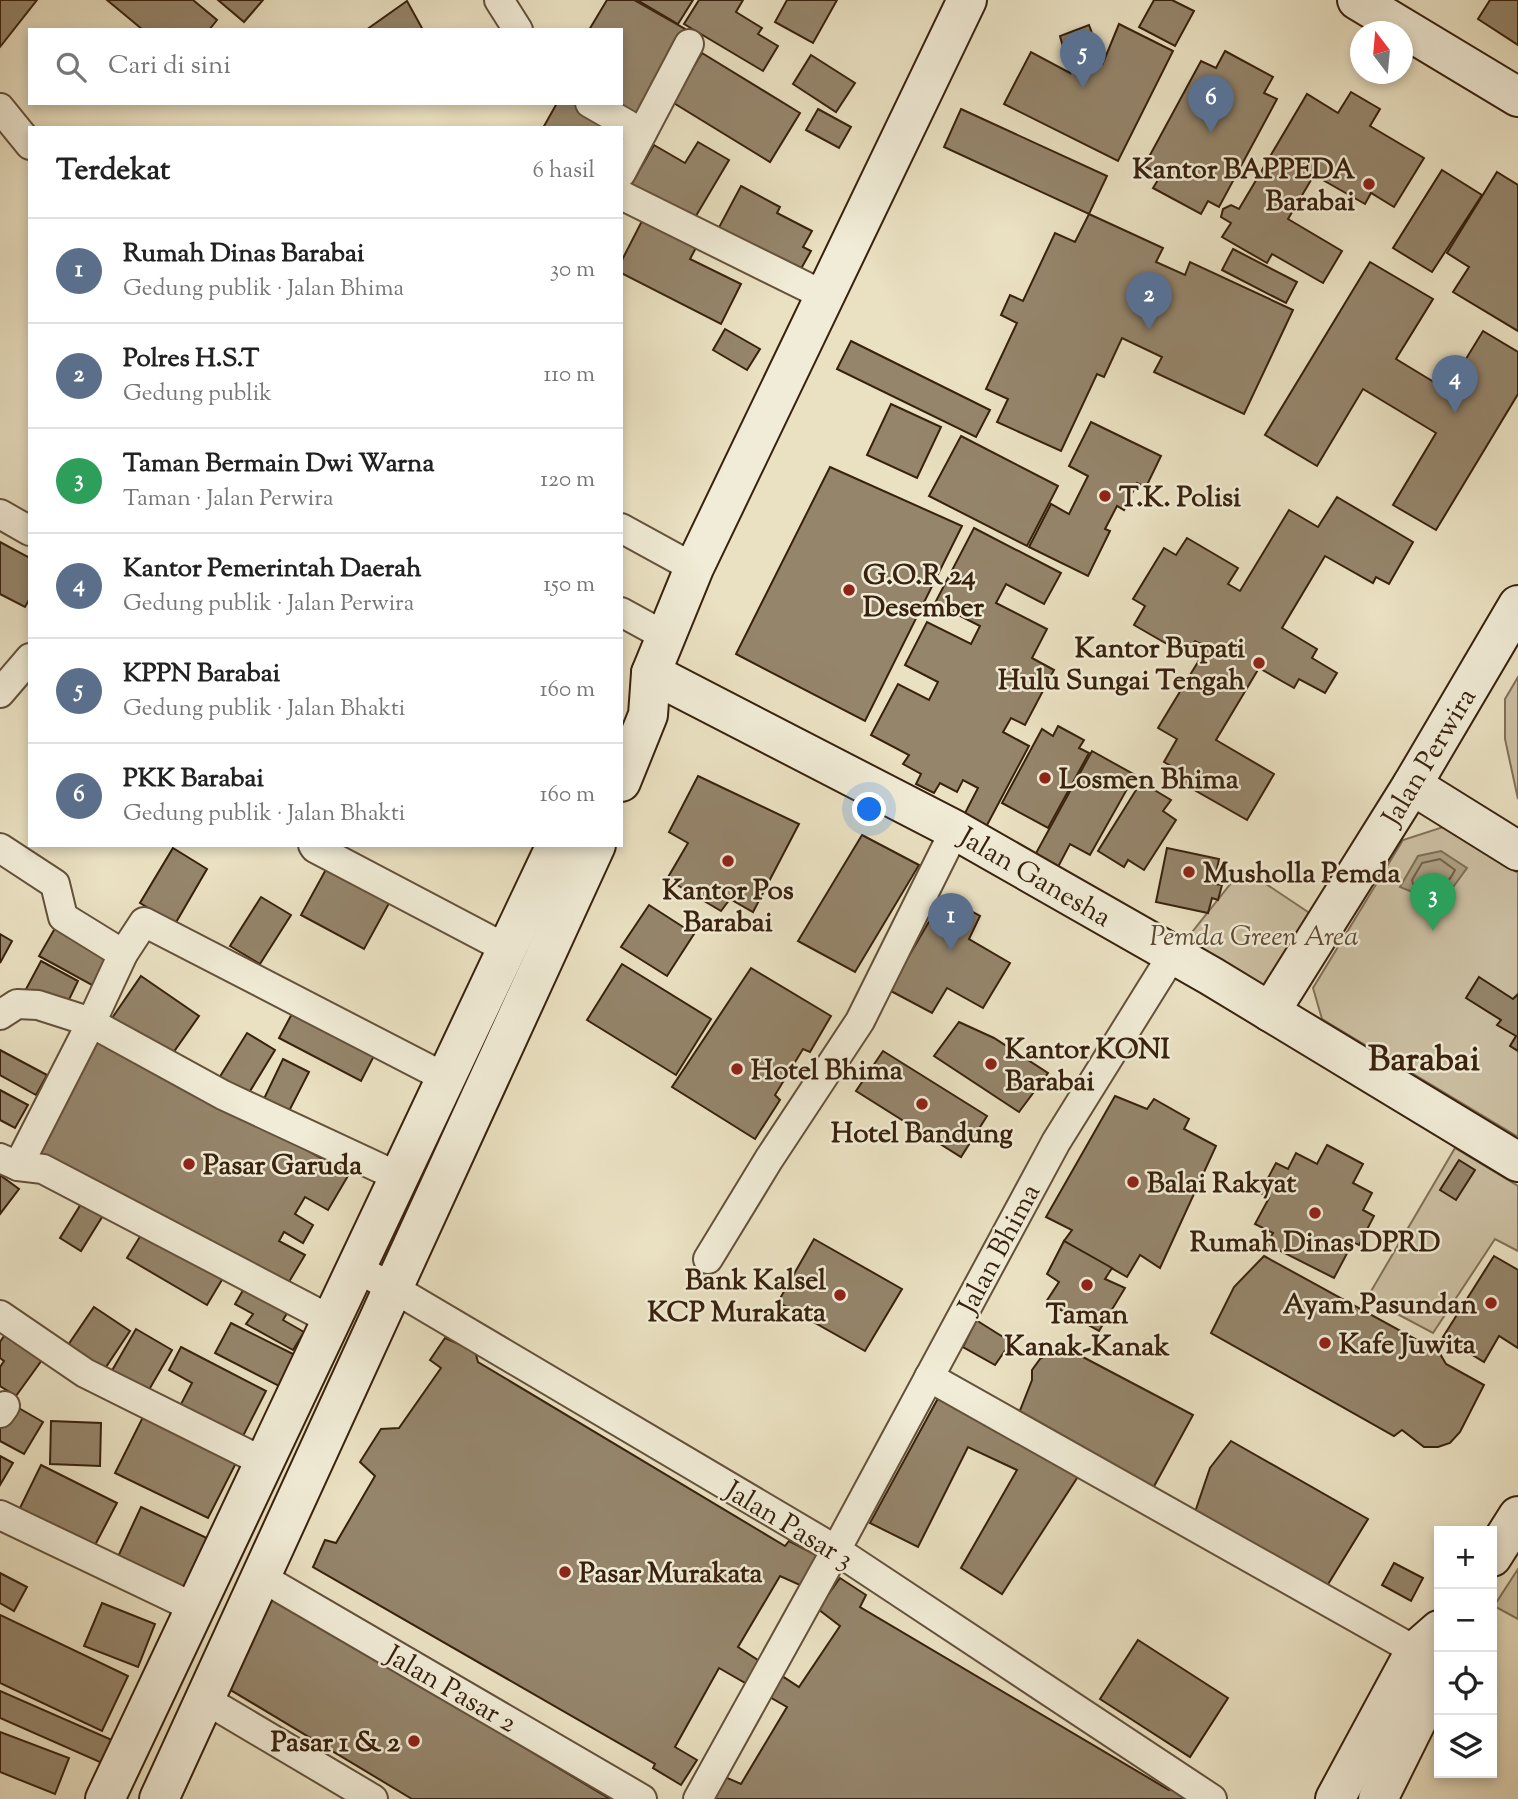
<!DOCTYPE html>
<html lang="id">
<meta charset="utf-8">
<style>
:root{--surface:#fff;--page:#f6f6f6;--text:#222;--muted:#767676;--line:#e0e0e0;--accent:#0b8043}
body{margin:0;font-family:"Sorts Mill Goudy",serif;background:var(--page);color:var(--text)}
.controls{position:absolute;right:21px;bottom:21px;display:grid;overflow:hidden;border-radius:0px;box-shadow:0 4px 10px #0003}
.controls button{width:63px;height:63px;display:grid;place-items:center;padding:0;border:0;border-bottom:2px solid var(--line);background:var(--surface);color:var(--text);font:35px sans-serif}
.compass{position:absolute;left:1350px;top:21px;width:63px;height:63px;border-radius:50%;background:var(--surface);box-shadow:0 4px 10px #0003;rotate:344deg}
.you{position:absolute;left:870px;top:810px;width:24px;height:24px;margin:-18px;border:5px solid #fff;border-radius:50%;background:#1a73e8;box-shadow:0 0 0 10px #1a73e833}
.badge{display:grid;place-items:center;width:46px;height:46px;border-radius:50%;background:var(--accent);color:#fff;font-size:23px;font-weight:700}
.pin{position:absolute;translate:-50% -58px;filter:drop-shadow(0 2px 4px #0008)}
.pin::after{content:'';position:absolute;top:37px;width:24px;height:21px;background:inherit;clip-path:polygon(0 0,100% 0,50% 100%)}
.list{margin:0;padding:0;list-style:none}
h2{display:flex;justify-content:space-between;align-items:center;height:91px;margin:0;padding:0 28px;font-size:30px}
h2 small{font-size:23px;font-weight:400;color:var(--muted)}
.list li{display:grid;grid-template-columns:46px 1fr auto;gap:21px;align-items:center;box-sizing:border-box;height:105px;padding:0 28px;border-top:2px solid var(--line)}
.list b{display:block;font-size:26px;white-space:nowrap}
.list p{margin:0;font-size:23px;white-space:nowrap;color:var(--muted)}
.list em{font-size:23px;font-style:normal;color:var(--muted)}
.icon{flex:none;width:38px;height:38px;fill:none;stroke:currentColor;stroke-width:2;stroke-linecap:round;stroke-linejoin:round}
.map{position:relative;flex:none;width:1518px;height:1799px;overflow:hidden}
.search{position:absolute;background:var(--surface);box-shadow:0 4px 10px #0003;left:28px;top:28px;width:595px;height:77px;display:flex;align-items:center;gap:18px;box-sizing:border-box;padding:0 24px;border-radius:0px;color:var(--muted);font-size:26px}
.panel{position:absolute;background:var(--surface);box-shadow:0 4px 10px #0003;left:28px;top:126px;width:595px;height:721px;border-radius:0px}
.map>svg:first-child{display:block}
.green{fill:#ccc0a3;stroke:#827058;stroke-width:2}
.water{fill:#ada084;stroke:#7e6d54;stroke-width:2}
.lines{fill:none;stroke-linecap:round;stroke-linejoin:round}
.shore{stroke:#726048;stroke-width:2}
.building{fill:#95856b;stroke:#38210d;stroke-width:2}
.street-casing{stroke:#64513a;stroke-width:32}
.secondary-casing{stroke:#38210d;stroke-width:42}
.street{stroke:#f1ecd7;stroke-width:28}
.secondary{stroke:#f1ecd7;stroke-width:38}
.poi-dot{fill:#8f2418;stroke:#f1ecd7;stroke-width:2.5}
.labels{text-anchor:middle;stroke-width:5;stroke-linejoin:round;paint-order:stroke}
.poi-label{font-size:28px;font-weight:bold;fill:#38210d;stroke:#f1ecd7;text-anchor:start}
.street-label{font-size:28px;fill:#38210d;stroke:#f1ecd7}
.park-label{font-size:28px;font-style:italic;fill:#5d4932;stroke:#f1ecd7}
.district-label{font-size:35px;font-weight:bold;fill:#38210d;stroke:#f1ecd7}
</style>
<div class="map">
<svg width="1518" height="1799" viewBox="0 0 1518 1799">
<rect width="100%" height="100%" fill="#eae1c2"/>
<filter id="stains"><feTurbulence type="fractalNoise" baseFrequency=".00286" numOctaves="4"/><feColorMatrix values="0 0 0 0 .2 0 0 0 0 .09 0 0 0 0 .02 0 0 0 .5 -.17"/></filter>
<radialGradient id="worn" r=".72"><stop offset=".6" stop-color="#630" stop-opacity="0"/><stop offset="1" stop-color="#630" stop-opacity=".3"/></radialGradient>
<g class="green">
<polygon points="1518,677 1518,799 1505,739 1505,699"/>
<polygon points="1443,827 1518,873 1518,1137 1322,1019 1313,988 1403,840"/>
<polygon points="1257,878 1320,920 1270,1002 1181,946 1232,882"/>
<polygon points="1455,1148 1518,1186 1518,1251 1495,1239 1433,1333 1367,1298"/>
<polygon points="1518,1569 1518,1619 1494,1606"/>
</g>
<polygon class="water" points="1441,851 1467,868 1451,890 1427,898 1400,887 1418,856"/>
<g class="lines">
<path class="shore" d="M1440 859 1455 870C1446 889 1432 893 1413 884L1412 880 1422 863Z"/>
</g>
<g class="building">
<polygon points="0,0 37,0 0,47"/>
<polygon points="107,0 193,0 217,20 209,30 143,30"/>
<polygon points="218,0 263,0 244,22"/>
<polygon points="607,0 634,0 685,29 631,124 598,103 621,103 621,30 589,30"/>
<polygon points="637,0 693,0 678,24"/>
<polygon points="699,0 743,0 736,12 762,28 758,34 778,46 763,71 684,24"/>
<polygon points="787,0 837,0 813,43 775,22"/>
<polygon points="1154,0 1172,0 1194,11 1175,46 1139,27"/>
<polygon points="1490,0 1518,0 1518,45 1478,19"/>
<polygon points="407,1 423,30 366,30"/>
<polygon points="1119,24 1173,51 1118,161 1004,104 1031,52 1070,73 1060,36 1089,25 1103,63"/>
<polygon points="1225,51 1273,77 1264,93 1277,99 1219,207 1208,201 1201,214 1153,188 1161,175 1144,166 1201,61 1216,68"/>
<polygon points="702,53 800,113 770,162 672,102"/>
<polygon points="811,55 855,83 836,112 793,84"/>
<polygon points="1351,92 1380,109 1370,126 1424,158 1394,207 1371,193 1365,204 1314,175 1288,219 1342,251 1323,283 1272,254 1267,263 1222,237 1231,223 1221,217 1223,209 1231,205 1239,209 1307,94 1338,113"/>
<polygon points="557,103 578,103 633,133 621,155 621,128 543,128"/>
<polygon points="818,109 851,127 839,148 806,130"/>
<polygon points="961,109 1107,176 1089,214 944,147"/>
<polygon points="698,142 729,160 693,221 631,185 654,145 685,163"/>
<polygon points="1442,170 1482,195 1432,272 1393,248"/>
<polygon points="1497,172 1518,185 1518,331 1453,292 1469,267 1447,253"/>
<polygon points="741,186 780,207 777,213 812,231 803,247 811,251 797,276 716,233"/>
<polygon points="1089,214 1163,248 1156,262 1185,275 1190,262 1293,310 1244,414 1154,372 1162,357 1122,338 1104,377 1097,374 1061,451 997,422 1008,399 986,389 1017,323 1001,315 1010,295 1023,301 1055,233 1075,242"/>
<polygon points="644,217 698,244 690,259 741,284 721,324 621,273 621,262"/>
<polygon points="1233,249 1297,282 1286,303 1222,270"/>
<polygon points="1370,262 1433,299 1396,359 1447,390 1483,331 1518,352 1518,394 1436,530 1393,505 1436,433 1363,389 1317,466 1265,435"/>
<polygon points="725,329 760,349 747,370 713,350"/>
<polygon points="851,341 990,410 976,437 837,369"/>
<polygon points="891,404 941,427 917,478 867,455"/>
<polygon points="1091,422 1161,456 1146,487 1137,483 1124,510 1117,506 1105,529 1110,531 1088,576 1029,547 1051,504 1069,514 1088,476 1069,466"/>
<polygon points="961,436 1058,486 1027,546 929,496"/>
<polygon points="830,467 962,526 865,721 736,654"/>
<polygon points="1337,497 1413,542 1389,584 1376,577 1373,583 1325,556 1282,628 1317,649 1312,658 1337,673 1325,693 1299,679 1294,688 1259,668 1216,740 1274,774 1247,820 1184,784 1188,776 1164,762 1177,739 1158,728 1207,647 1195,641 1186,655 1134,625 1145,606 1133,599 1164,548 1176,555 1187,538 1238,568 1228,584 1240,591 1289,510 1318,527"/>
<polygon points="974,528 1061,573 1044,604 1006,584 996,603 1047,629 1032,658 1054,670 1025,725 1011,718 1003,732 1029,746 986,827 964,815 978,788 963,780 957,792 940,783 934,793 916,784 921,774 903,764 909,755 871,735 898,684 929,700 938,682 905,665 927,622 971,644 980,626 935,603"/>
<polygon points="0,542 30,558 30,598 25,607 0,594"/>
<polygon points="1058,726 1084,740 1079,748 1089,753 1048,828 1002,803 1042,729 1053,736"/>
<polygon points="1092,751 1135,775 1090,855 1070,844 1058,867 1035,855"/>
<polygon points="698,776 799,824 753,912 730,899 721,911 667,879 688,843 669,832"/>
<polygon points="1141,782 1171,800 1163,811 1176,820 1144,870 1128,860 1124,867 1098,851"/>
<polygon points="862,835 919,865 855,972 798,941"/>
<polygon points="173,848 207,869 175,924 140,903"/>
<polygon points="1167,848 1219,859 1214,884 1222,885 1218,900 1212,898 1208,913 1156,902"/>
<polygon points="330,862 393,896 364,949 301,915"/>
<polygon points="944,896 980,916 969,939 1010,963 983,1008 947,988 932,1013 889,990"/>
<polygon points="261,897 291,915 260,964 230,946"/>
<polygon points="649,905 694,934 667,976 621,947"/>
<polygon points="58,923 119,957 101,990 39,956"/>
<polygon points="0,934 12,941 0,963"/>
<polygon points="41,961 78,981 64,1010 25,991"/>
<polygon points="622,964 711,1019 676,1075 587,1020"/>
<polygon points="751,968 831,1016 810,1052 803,1049 775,1095 780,1100 755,1139 672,1087"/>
<polygon points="141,976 199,1016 168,1060 110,1021"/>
<polygon points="1479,977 1513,999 1518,994 1518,1051 1510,1046 1516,1036 1497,1025 1501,1020 1466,998"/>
<polygon points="294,1010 376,1052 361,1081 279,1038"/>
<polygon points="959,1022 994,1038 1048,1073 1019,1112 934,1056"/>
<polygon points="99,1032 349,1174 328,1210 305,1197 295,1214 313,1225 303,1243 284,1232 279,1241 305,1255 283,1292 29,1153"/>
<polygon points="247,1033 275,1050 244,1101 216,1083"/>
<polygon points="0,1050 47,1075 36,1095 0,1075"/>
<polygon points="883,1051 987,1116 961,1157 856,1091"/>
<polygon points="283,1059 309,1072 286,1117 261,1105"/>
<polygon points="0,1090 28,1105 15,1128 0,1120"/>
<polygon points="1115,1096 1147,1109 1154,1099 1189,1119 1184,1129 1216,1146 1160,1268 1140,1255 1127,1277 1064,1241 1072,1230 1046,1217"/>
<polygon points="1327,1145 1363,1164 1353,1183 1372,1193 1363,1210 1374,1216 1359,1245 1353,1242 1334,1278 1267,1244 1273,1233 1255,1224 1269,1198 1260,1193 1276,1163 1288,1169 1296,1153 1317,1164"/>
<polygon points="1459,1160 1475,1170 1456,1200 1440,1190"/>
<polygon points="0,1175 19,1189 0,1214"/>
<polygon points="86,1196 107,1209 81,1251 60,1238"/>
<polygon points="144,1230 223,1278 207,1305 127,1258"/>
<polygon points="814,1239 902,1289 865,1351 778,1302"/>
<polygon points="1064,1241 1112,1268 1105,1279 1125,1288 1099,1331 1046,1302 1059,1282 1047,1274"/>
<polygon points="1264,1256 1439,1352 1446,1364 1484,1385 1460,1432 1450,1443 1438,1447 1424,1447 1402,1430 1394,1436 1211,1333 1234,1287"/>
<polygon points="1494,1256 1518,1270 1518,1348 1499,1336 1484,1362 1443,1337"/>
<polygon points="246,1285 289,1310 283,1320 304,1332 293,1350 246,1324 253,1314 235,1304"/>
<polygon points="94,1307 130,1331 100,1376 64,1351"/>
<polygon points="976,1320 1011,1342 995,1365 963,1347"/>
<polygon points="231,1323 295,1355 279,1386 215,1353"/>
<polygon points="10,1327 47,1353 16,1396 0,1386 0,1367 4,1361 0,1358 0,1342"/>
<polygon points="136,1329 172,1350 146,1395 110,1374"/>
<polygon points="445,1338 475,1351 478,1362 785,1546 789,1541 818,1556 802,1586 780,1576 738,1647 799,1687 840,1626 818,1609 840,1578 866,1595 860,1607 1169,1790 1178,1783 1201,1799 714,1799 725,1777 741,1784 787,1707 719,1668 675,1747 697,1760 681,1785 653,1768 655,1764 313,1567 325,1540 336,1543 375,1476 360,1462 381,1429 399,1428 441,1368 430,1360"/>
<polygon points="1062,1346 1193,1415 1152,1490 1019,1413 1032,1380 1032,1370 1040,1359"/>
<polygon points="181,1347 266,1391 242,1438 180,1406 192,1383 169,1370"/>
<polygon points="942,1391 1079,1475 1002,1594 961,1568 1017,1470 968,1447 918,1547 870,1523"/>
<polygon points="10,1403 43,1422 24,1454 0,1441 0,1420"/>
<polygon points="145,1413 238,1459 208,1518 115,1473"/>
<polygon points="51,1421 101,1423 100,1466 50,1464"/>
<polygon points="1231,1441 1368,1519 1327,1586 1194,1515 1210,1468"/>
<polygon points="0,1456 13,1463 0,1485"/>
<polygon points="41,1465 117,1503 93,1549 18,1512"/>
<polygon points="141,1507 211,1540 186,1593 116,1561"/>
<polygon points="1394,1563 1423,1578 1411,1601 1382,1585"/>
<polygon points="0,1573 27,1587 14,1611 0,1603"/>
<polygon points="263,1590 610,1799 412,1799 219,1683"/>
<polygon points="102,1603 155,1624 138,1667 84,1646"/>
<polygon points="0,1615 128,1676 102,1731 0,1683"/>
<polygon points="1138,1640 1228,1698 1190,1757 1100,1699"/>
<polygon points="0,1691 112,1740 102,1763 0,1718"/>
<polygon points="0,1732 69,1758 55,1794 0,1772"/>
</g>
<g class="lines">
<defs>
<g id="street">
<polyline points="499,0 518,30"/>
<polyline points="590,103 642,133"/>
<polyline points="0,108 30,145"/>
<polyline points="621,173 689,44"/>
<polyline points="621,195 825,296"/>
<polyline points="0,514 30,531"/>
<polyline points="621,528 694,568"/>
<polyline points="621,612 665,636"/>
<polyline points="0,693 30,658"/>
<polyline points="313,845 315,848 507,949"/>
<polyline points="0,848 55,884 63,917 123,954"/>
<polyline points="0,1015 17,1004 38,1005 88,1021 223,1095 399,1177"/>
<polyline points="0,1158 18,1166 91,1023 123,954 144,922 446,1078"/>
<polyline points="18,1166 43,1169 331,1320"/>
<polyline points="708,1259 769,1159 860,1021 955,830"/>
<polyline points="356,1268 393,1288 836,1550 1212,1799"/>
<polyline points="0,1315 85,1373 264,1462"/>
<polyline points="929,1377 1430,1659"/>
<polyline points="0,1413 5,1406"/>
<polyline points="0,1515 195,1608"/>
<polyline points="261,1577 642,1799"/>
<polyline points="206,1700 373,1799"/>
<polyline points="698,1799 836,1550 1056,1142 1173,954"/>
</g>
<g id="secondary">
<polyline points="1357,0 1518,97"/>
<polyline points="651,673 955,830 1211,976 1518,1162"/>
<polyline points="621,782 648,715 651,673 694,568 967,0"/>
<polyline points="1412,785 1518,851"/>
<polyline points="1270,1012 1412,785 1518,605"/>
<polyline points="1492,1557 1518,1516"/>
<polyline points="105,1799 556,845"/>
<polyline points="159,1799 596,845"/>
<polyline points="1335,1799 1415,1651 1439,1630"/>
<polyline points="1378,1799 1439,1676"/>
</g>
</defs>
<use href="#street" class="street-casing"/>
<use href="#secondary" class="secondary-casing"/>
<use href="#street" class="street"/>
<use href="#secondary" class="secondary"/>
</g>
<g class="poi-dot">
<circle cx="1369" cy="184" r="7"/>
<circle cx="1105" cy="496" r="7"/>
<circle cx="849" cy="590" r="7"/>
<circle cx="1259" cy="663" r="7"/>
<circle cx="1045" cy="778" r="7"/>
<circle cx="728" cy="861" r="7"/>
<circle cx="1189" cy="872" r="7"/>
<circle cx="991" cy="1064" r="7"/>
<circle cx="737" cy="1069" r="7"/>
<circle cx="922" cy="1104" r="7"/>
<circle cx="189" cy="1164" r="7"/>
<circle cx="1133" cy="1182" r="7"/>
<circle cx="1315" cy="1213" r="7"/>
<circle cx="1087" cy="1285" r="7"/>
<circle cx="840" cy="1295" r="7"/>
<circle cx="1491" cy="1303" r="7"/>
<circle cx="1325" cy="1343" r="7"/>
<circle cx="565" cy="1572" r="7"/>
<circle cx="414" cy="1741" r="7"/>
</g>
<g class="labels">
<g class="poi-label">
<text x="1355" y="178" text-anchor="end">Kantor BAPPEDA<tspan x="1355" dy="32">Barabai</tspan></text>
<text x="1119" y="506">T.K. Polisi</text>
<text x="863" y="584">G.O.R 24<tspan x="863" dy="32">Desember</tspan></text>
<text x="1245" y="657" text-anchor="end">Kantor Bupati<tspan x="1245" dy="32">Hulu Sungai Tengah</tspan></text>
<text x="1059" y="788">Losmen Bhima</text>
<text x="1203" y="882">Musholla Pemda</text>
<text x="728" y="899" text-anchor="middle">Kantor Pos<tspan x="728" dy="32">Barabai</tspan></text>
<text x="1005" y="1058">Kantor KONI<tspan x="1005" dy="32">Barabai</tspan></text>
<text x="751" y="1079">Hotel Bhima</text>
<text x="922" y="1142" text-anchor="middle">Hotel Bandung</text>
<text x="203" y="1174">Pasar Garuda</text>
<text x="1147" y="1192">Balai Rakyat</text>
<text x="1315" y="1251" text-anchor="middle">Rumah Dinas DPRD</text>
<text x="826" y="1289" text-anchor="end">Bank Kalsel<tspan x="826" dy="32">KCP Murakata</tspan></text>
<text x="1477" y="1313" text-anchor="end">Ayam Pasundan</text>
<text x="1087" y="1323" text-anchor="middle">Taman<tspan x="1087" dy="32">Kanak-Kanak</tspan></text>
<text x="1339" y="1353">Kafe Juwita</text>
<text x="579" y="1582">Pasar Murakata</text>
<text x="400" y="1751" text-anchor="end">Pasar 1 &amp; 2</text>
</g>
<g class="street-label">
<text transform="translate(1428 756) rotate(-59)" y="10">Jalan Perwira</text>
<text transform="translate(1036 876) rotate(30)" y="10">Jalan Ganesha</text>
<text transform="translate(998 1248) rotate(-62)" y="10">Jalan Bhima</text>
<text transform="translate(790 1524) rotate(31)" y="10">Jalan Pasar 3</text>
<text transform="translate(452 1688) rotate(30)" y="10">Jalan Pasar 2</text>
</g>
<g class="park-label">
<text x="1254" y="945">Pemda Green Area</text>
</g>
<g class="district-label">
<text x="1424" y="1070">Barabai</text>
</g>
</g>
<rect width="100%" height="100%" filter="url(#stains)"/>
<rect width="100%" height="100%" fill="url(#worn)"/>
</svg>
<div class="controls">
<button>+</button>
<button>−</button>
<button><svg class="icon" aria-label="locate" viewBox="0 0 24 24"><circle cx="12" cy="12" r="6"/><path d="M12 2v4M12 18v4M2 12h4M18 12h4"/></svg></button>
<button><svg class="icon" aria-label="layers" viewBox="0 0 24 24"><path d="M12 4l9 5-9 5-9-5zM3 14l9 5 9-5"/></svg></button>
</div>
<svg class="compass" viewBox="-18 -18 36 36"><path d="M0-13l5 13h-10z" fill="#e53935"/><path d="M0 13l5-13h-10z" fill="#767676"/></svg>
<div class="you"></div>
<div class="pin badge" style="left:951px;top:951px;background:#5c6f8a">1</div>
<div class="pin badge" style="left:1149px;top:330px;background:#5c6f8a">2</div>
<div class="pin badge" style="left:1433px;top:931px;background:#2e9e5b">3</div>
<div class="pin badge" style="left:1455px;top:413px;background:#5c6f8a">4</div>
<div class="pin badge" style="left:1083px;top:88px;background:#5c6f8a">5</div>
<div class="pin badge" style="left:1211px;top:133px;background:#5c6f8a">6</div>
<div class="search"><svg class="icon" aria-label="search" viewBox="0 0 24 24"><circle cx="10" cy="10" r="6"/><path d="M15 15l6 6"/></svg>Cari di sini</div>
<section class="panel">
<h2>Terdekat<small>6 hasil</small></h2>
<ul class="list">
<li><span class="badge" style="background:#5c6f8a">1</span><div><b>Rumah Dinas Barabai</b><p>Gedung publik · Jalan Bhima</p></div><em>30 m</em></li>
<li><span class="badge" style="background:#5c6f8a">2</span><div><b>Polres H.S.T</b><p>Gedung publik</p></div><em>110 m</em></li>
<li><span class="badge" style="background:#2e9e5b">3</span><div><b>Taman Bermain Dwi Warna</b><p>Taman · Jalan Perwira</p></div><em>120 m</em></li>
<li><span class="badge" style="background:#5c6f8a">4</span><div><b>Kantor Pemerintah Daerah</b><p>Gedung publik · Jalan Perwira</p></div><em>150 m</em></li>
<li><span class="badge" style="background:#5c6f8a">5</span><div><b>KPPN Barabai</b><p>Gedung publik · Jalan Bhakti</p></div><em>160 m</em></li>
<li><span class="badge" style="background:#5c6f8a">6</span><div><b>PKK Barabai</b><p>Gedung publik · Jalan Bhakti</p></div><em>160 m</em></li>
</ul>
</section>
</div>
